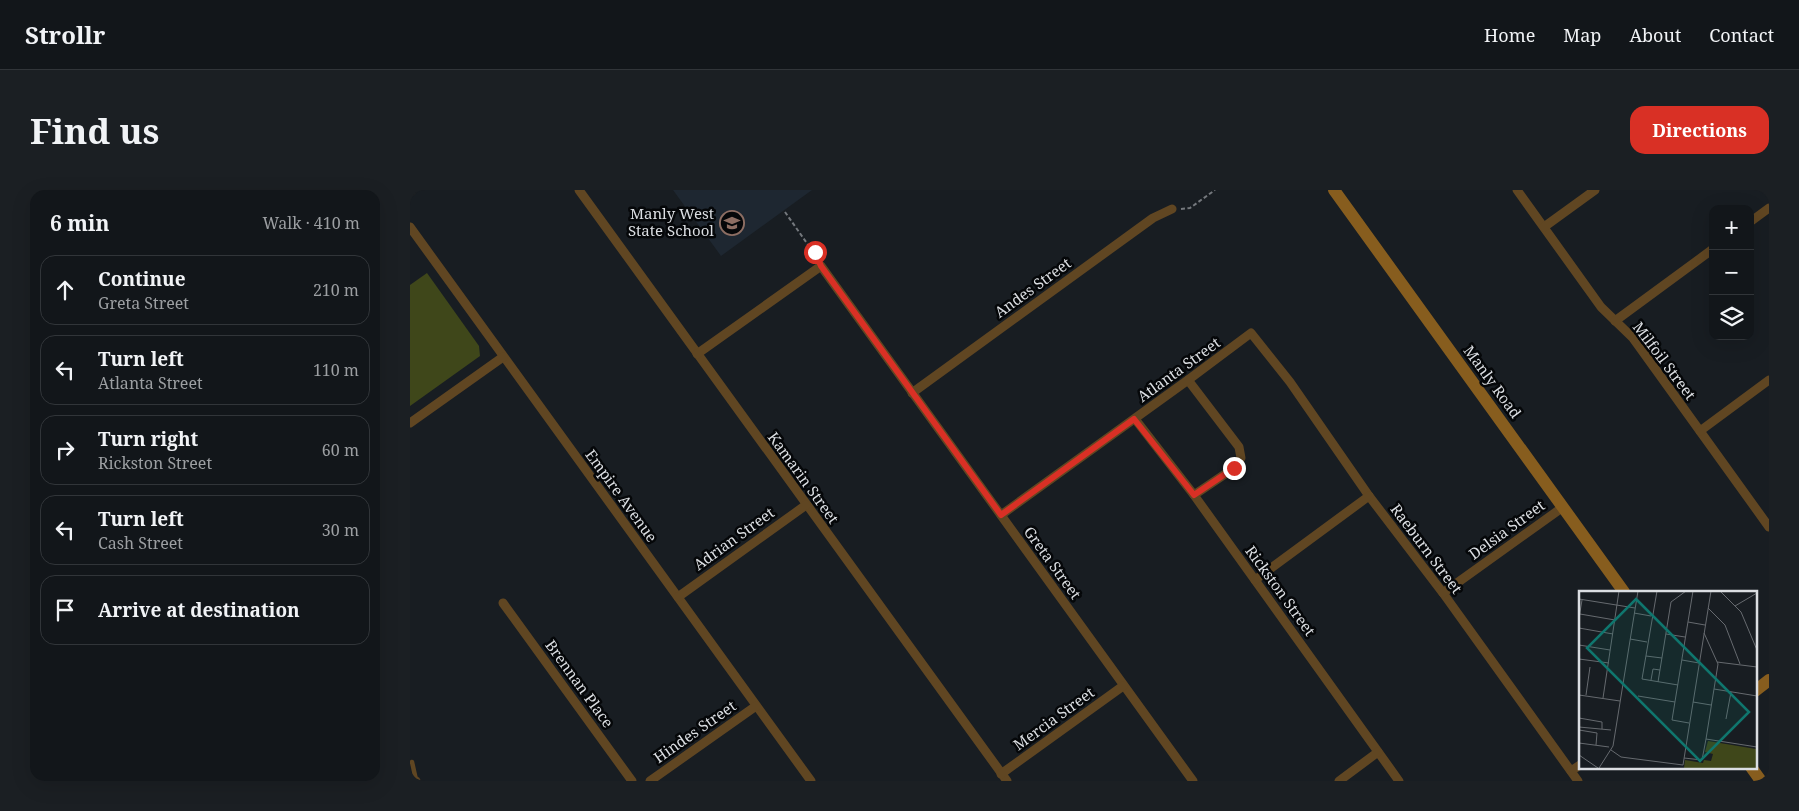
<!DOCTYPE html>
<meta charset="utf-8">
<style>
:root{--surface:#12161a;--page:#1b1f23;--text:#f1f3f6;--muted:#9c9fa2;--line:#313539;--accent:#d93025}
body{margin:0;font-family:"Noto Serif",serif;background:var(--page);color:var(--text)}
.controls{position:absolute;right:15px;top:15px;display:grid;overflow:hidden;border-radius:10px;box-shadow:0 5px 20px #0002}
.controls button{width:45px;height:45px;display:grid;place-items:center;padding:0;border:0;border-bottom:1px solid var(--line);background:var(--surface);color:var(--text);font:25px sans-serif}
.stop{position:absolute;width:15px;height:15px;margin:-11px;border:4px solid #d93025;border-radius:50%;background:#fff}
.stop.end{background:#d93025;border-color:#fff;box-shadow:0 1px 5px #0008}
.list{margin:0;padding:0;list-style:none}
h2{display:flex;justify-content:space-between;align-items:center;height:65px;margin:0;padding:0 20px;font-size:21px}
h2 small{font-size:16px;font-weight:400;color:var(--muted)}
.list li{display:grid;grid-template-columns:32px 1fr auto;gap:15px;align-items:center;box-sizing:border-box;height:70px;margin:0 10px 10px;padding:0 10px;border:1px solid var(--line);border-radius:15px}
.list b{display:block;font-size:19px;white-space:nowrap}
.list p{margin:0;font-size:16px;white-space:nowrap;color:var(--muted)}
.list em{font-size:16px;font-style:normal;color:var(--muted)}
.icon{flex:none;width:28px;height:28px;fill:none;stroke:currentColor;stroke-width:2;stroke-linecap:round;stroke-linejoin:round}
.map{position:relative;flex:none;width:1359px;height:591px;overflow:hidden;border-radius:15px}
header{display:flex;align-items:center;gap:30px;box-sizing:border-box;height:70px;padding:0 25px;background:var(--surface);border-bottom:1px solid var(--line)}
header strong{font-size:24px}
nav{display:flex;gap:28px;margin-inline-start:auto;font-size:18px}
.intro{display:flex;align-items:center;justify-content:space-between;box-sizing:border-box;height:120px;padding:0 30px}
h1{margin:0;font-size:35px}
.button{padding:12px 22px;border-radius:15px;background:var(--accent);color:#fff;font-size:18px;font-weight:700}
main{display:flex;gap:30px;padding:0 30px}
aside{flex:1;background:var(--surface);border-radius:15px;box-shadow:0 5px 20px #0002}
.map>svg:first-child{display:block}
.built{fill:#1e2731}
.green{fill:#3f471a}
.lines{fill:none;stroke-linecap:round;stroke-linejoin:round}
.path{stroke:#74787d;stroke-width:2;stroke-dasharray:4 2.5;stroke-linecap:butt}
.service{stroke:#604622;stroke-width:4.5}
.minor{stroke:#604622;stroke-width:9}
.secondary{stroke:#875d1e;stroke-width:12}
.route{stroke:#d93025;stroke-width:6}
.labels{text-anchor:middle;stroke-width:5;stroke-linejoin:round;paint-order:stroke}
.poi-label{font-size:15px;fill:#dbdee2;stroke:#050709;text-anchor:end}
.street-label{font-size:15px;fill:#dbdee2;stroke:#050709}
.inset-road{fill:none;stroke:#666a6f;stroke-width:1}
.view{fill:#0f766e;fill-opacity:0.15;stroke:#0f766e;stroke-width:2.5}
.inset-edge{fill:none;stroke:#dbdee2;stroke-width:2.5}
</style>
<header>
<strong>Strollr</strong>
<nav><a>Home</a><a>Map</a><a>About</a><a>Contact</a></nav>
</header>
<div class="intro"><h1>Find us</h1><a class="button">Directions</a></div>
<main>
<aside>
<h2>6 min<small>Walk · 410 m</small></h2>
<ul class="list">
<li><svg class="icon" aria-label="ahead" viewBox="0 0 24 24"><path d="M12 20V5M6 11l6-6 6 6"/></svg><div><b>Continue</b><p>Greta Street</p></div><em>210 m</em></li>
<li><svg class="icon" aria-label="left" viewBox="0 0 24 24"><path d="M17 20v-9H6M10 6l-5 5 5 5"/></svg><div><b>Turn left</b><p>Atlanta Street</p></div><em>110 m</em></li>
<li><svg class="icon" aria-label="right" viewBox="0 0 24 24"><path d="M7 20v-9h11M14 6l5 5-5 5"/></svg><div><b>Turn right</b><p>Rickston Street</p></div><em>60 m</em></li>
<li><svg class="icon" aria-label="left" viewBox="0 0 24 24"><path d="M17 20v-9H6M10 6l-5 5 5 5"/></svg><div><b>Turn left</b><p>Cash Street</p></div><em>30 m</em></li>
<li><svg class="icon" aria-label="arrive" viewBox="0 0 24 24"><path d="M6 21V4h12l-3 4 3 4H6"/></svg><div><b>Arrive at destination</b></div></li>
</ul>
</aside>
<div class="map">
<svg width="1359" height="591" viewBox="0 0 1359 591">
<rect width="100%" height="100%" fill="#181d22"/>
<polygon class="built" points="263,0 402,0 311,66"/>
<polygon class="green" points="17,83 69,156 70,166 0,216 0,95"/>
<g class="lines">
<g class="path">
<polyline points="771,19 780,18 805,0"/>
<polyline points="375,22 408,69"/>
</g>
<polyline class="service" points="2,572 6,590"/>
<g class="minor">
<polyline points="169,0 597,591"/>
<polyline points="1107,0 1191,117 1223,148 1359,337"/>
<polyline points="0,2 2,0"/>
<polyline points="1340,32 1359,18"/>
<polyline points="0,37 401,591"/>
<polyline points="1134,37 1185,0"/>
<polyline points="1205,131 1303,59"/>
<polyline points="287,164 411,76 783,591"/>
<polyline points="778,190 829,257 831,268 824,278 784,305"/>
<polyline points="502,203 743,28 762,19"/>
<polyline points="725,229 784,305 989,591"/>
<polyline points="0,233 93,167"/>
<polyline points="1290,241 1359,190"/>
<polyline points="591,325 778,190 841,143 880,192 959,306 1033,403 1168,591"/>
<polyline points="845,390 959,306"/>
<polyline points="1033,403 1153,317"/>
<polyline points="268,407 396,315"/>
<polyline points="93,413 222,591"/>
<polyline points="1161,581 1170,575"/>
<polyline points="591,584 713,496"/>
<polyline points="5,591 6,591"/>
<polyline points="240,591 346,516"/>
<polyline points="929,591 968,562"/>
</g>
<g class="secondary">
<polyline points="924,0 1214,402"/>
<polyline points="1345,501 1359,490"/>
<polyline points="1341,577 1351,591"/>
</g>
</g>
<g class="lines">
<polyline class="route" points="405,62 411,76 591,325 724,229 784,305 824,278"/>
</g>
<defs>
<symbol id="school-ring" viewBox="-11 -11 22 22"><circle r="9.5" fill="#050709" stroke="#8d6e63" stroke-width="1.5"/><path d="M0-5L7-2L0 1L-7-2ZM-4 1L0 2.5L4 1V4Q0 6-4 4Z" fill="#8d6e63"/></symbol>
</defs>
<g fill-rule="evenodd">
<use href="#school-ring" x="308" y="19" width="28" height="28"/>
</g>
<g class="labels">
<g class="poi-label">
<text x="304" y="29">Manly West<tspan x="304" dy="17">State School</tspan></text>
</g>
<g class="street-label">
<text transform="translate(623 98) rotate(-36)" y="5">Andes Street</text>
<text transform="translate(1254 171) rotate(53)" y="5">Milfoil Street</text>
<text transform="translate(769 180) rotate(-36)" y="5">Atlanta Street</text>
<text transform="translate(1082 192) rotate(54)" y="5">Manly Road</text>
<text transform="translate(393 288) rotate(54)" y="5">Kamarin Street</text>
<text transform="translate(211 306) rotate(54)" y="5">Empire Avenue</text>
<text transform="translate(1097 340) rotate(-36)" y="5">Delsia Street</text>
<text transform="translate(324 349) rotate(-36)" y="5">Adrian Street</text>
<text transform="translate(1016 359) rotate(53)" y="5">Raeburn Street</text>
<text transform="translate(642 373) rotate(54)" y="5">Greta Street</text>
<text transform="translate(870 401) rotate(54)" y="5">Rickston Street</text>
<text transform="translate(169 494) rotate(54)" y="5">Brennan Place</text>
<text transform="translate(644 529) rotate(-36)" y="5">Mercia Street</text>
<text transform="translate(285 542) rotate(-35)" y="5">Hindes Street</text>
</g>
</g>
<g transform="translate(1169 401)">
<rect width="178" height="178" fill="#181d22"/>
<path d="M129 150 177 158V177H105L106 169 124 172 125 169 132 170 134 163 126 161Z" fill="#3f471a"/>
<path class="inset-road" d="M78 0 63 88 99 94M141 0 162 21 178 59M0 8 56 17M156 15 178 2M129 17 146 34 161 73M55 22 72 25M1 23 36 29M0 27 3 9M109 31 126 34M0 37 34 43M87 43 106 46M51 48 68 51M0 54 31 59M67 65 83 67M0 68 30 72M103 69 120 72M138 71 178 76M72 89 74 78 81 79M79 91 92 11 107 0M135 98 178 105M0 104 41 110M7 104 11 76M59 105 96 111M24 107 40 0M114 111 132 114M0 127 23 131V138M147 128 152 101M110 132 93 129 114 0M0 136 32 139M0 139 18 142 17 154M127 148 178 156M0 152 30 156M32 159 42 166 104 174 132 0M0 164 19 177M105 167 123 169 127 148 139 73 125 42M20 177 34 155 59 0"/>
<path class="view" d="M57 8 170 121 121 170 8 57Z"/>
<rect width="178" height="178" class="inset-edge"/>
</g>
</svg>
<div class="controls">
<button>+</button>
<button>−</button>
<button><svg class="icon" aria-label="layers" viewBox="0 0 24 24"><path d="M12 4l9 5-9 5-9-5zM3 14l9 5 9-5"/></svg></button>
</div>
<div class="stop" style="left:405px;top:62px"></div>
<div class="stop end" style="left:824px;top:278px"></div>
</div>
</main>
